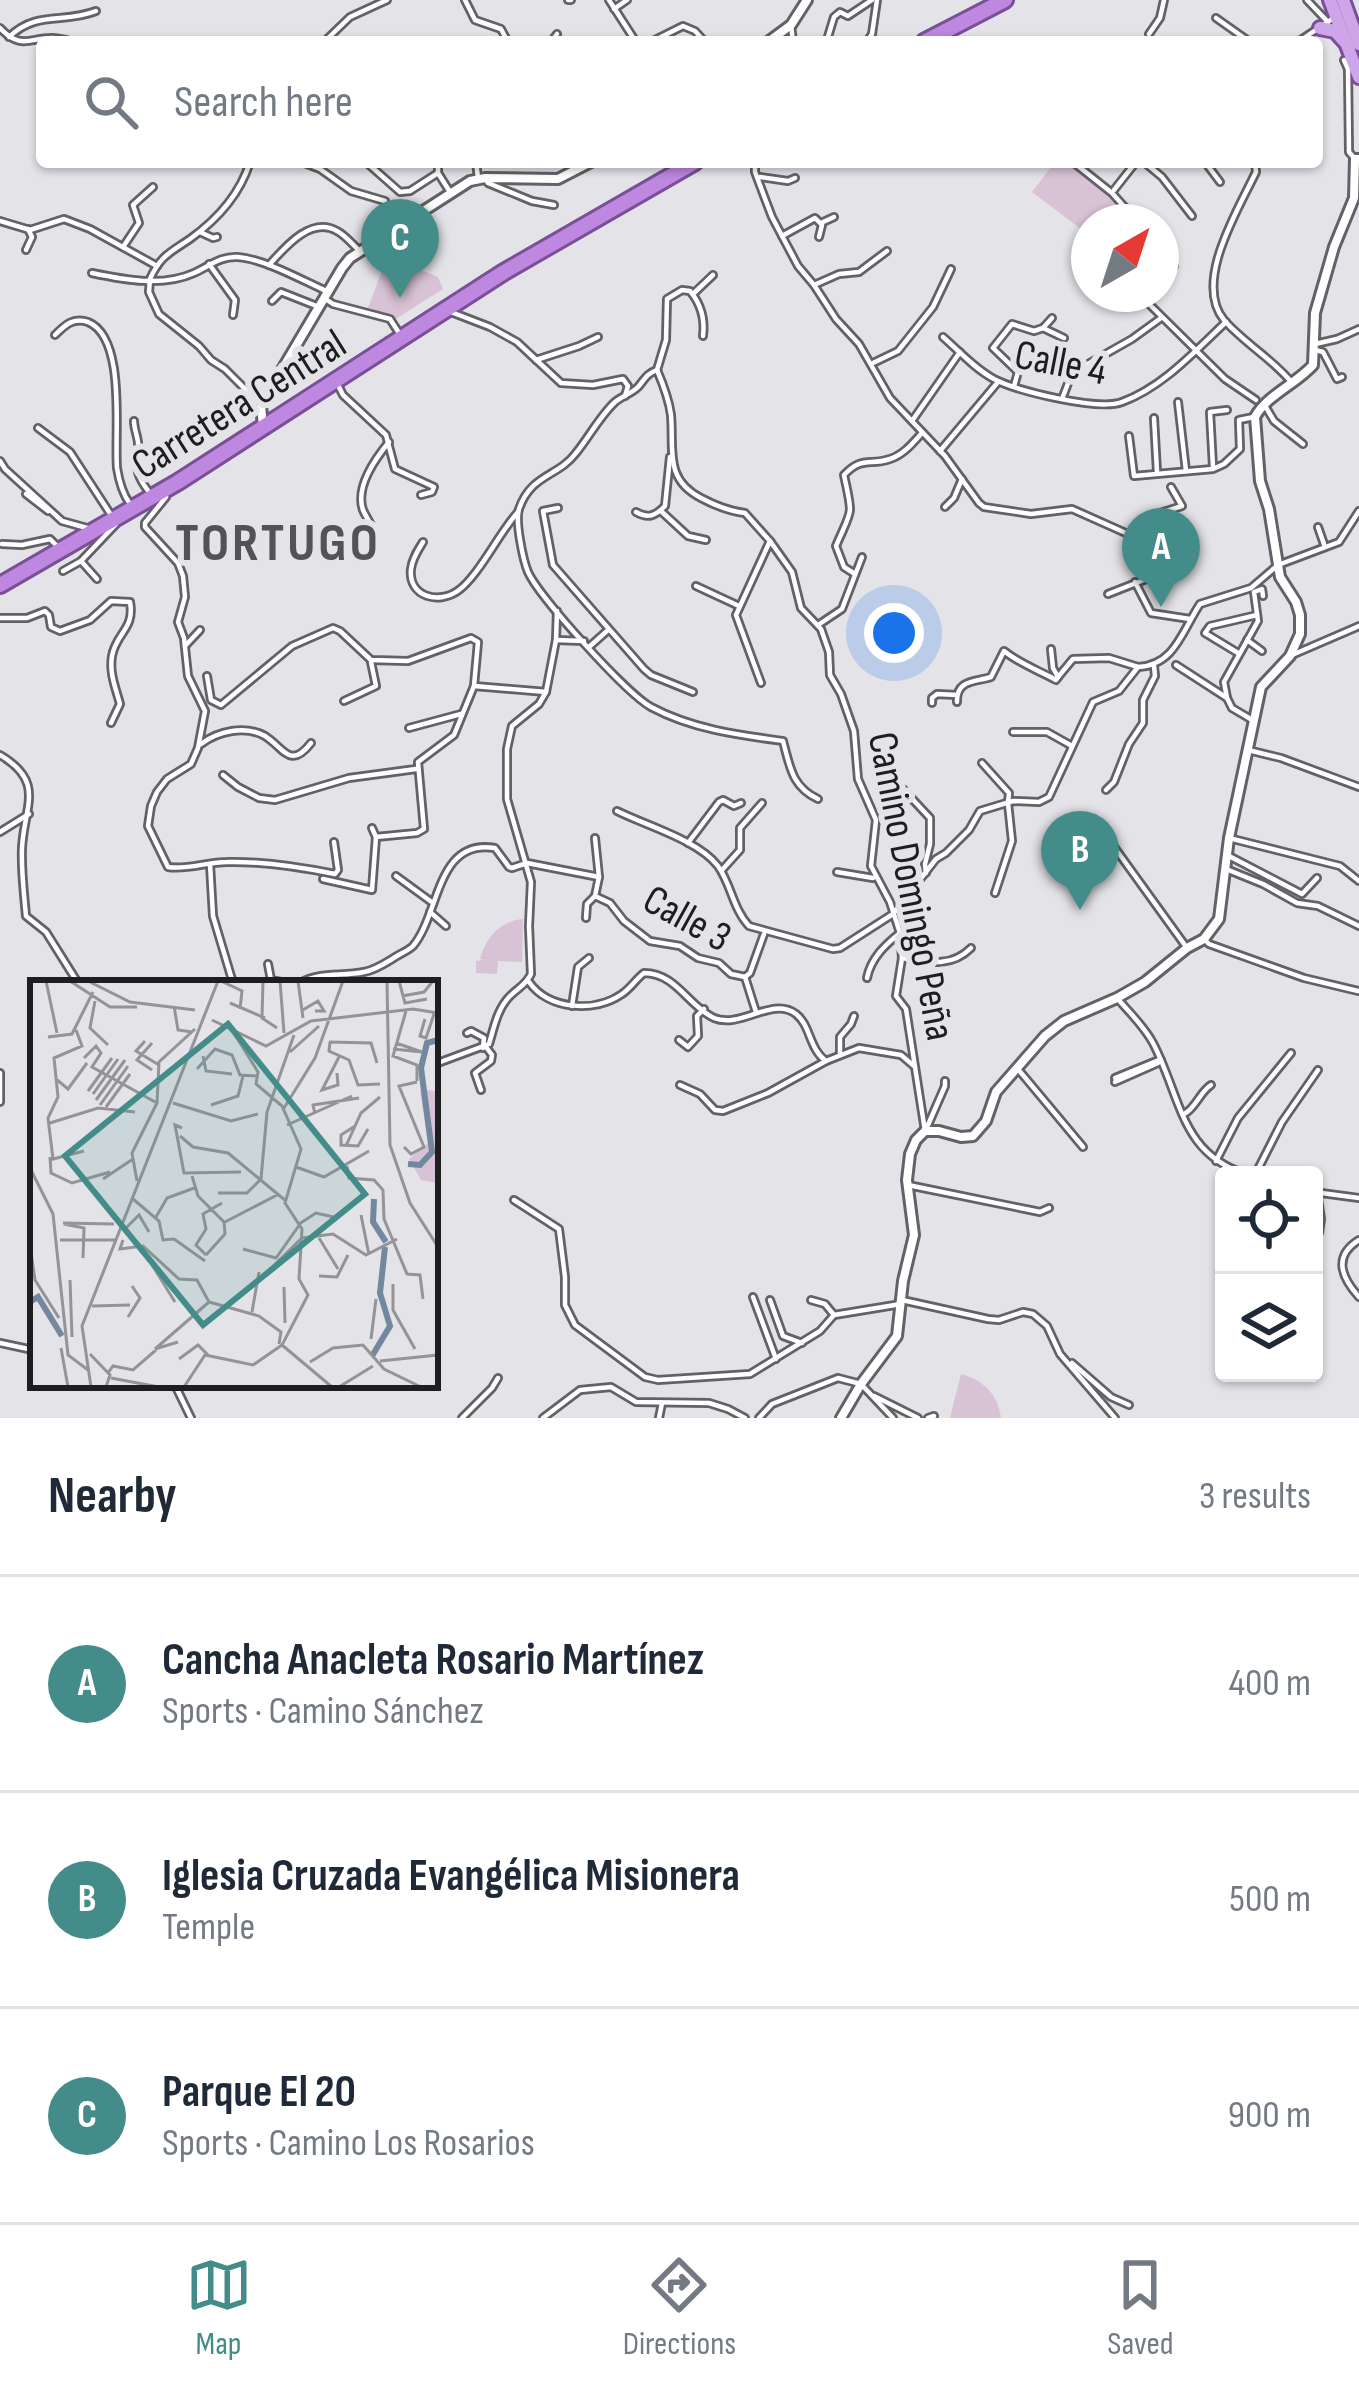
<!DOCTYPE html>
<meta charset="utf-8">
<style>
:root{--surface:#fff;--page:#f6f6f7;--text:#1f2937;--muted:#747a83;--line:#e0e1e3;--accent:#448c89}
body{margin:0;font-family:"Sofia Sans Condensed",sans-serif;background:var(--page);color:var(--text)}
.controls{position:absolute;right:36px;bottom:36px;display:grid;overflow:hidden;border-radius:12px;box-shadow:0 3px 9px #0004}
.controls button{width:108px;height:108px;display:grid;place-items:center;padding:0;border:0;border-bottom:3px solid var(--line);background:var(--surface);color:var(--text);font:60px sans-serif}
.compass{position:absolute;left:1071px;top:204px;width:108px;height:108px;border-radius:50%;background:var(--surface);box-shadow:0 3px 9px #0004;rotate:39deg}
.you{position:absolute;left:894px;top:633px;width:42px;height:42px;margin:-30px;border:9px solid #fff;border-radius:50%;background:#1a73e8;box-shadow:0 0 0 18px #1a73e833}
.badge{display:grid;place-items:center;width:78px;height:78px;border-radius:50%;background:var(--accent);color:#fff;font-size:39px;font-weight:700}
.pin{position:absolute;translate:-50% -99px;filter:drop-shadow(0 3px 6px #0008)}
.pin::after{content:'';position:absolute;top:63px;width:42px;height:36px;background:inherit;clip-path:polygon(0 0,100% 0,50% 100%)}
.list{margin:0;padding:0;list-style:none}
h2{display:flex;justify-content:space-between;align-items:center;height:156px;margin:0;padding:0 48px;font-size:51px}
h2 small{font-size:39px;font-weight:400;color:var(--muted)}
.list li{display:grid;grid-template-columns:78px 1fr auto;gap:36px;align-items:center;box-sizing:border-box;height:216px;padding:0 48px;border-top:3px solid var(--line)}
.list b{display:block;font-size:45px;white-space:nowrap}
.list p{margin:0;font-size:39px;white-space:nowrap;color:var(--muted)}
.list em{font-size:39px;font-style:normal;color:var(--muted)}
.icon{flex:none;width:66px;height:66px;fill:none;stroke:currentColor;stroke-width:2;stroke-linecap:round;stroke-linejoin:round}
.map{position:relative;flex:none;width:1359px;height:1418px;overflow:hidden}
.search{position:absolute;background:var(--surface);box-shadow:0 3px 9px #0004;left:36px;right:36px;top:36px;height:132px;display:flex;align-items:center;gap:30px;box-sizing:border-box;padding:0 42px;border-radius:12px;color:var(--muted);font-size:45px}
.sheet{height:804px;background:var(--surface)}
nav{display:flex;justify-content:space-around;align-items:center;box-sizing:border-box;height:168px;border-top:3px solid var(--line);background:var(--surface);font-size:33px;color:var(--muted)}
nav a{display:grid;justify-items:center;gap:6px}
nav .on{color:var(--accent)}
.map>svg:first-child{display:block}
.green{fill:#d8c2d5}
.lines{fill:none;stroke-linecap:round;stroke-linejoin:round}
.minor-casing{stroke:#616166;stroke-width:10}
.tertiary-casing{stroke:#616166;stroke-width:14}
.primary-casing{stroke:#7b4f98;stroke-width:18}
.trunk-casing{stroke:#7b4f98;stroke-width:20}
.minor{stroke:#fff;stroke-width:4.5}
.tertiary{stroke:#fff;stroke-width:8}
.primary{stroke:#cea5e8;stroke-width:12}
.trunk{stroke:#be87e0;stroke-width:14}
.labels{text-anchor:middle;stroke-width:12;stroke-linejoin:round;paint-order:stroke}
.street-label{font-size:42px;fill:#1e1e20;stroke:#e3e3e8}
.district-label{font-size:54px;font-weight:bold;letter-spacing:3px;fill:#535257;stroke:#e3e3e8}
.inset-river{fill:none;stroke:#73889f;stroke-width:6}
.inset-road{fill:none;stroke:#949498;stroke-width:3}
.view{fill:#448c89;fill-opacity:0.15;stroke:#448c89;stroke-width:6}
.inset-edge{fill:none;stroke:#1e1e20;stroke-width:6}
</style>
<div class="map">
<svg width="1359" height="1418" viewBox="0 0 1359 1418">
<rect width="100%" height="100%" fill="#e3e3e8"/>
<g class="green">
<path d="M1055 162C1084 162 1117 200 1135 222H1089V235L1032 192Z"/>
<polygon points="391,258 438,277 443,289 394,320 387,314 368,308 386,260"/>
<path d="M523 919 522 962 498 961 497 974 476 973V961L484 960 480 959C486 937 500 921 523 919Z"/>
<path d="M961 1374C984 1381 997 1393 1001 1418H950Z"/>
</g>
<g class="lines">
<defs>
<g id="minor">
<polyline points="465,0 475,20 501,29 508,42"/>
<polyline points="568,0 571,0"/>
<polyline points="609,0 636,42"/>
<polyline points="1307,0 1328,22"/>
<polyline points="614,9 627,0"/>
<polyline points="1216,18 1250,42"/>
<polyline points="791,25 793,42"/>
<path d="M0 28C21 50 29 38 52 38 56 38 70 41 74 42"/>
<polyline points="1149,34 1160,18 1164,0"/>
<path d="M9 37C37 10 63 24 96 11"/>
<polyline points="827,40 834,17 840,12 848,16 872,0"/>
<polyline points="324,42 350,17 387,0"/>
<polyline points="551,42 557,34"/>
<polyline points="651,42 683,26 695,31 705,42"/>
<polyline points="867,42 872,34 877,0"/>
<polyline points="1298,42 1332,19"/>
<polyline points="1344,60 1348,69 1349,152 1355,159"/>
<polyline points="302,162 320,169 351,191 385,201"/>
<polyline points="366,162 400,192 410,191 438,173"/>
<polyline points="438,162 438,173 450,192"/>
<polyline points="476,162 478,178"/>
<polyline points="755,162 755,172 772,217 798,266 814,285 836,319 859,344 890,398 945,456 979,503 984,507 1031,514 1072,509 1128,534 1143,579"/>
<polyline points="1073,162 1112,193 1138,222"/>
<polyline points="1144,162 1162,177 1192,216"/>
<polyline points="1205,162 1220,182"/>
<path d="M1255 162 1256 172C1238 210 1193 282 1224 320 1245 344 1273 359 1293 384"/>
<polyline points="760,177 788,181 795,178"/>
<polyline points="485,178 488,183 532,201 554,205"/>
<polyline points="1114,190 1136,162"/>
<polyline points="0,221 30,230 64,219 90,229 157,266"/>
<polyline points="821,223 834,217"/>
<polyline points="200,232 213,238 217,237"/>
<polyline points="782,236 815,218 822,225 819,237"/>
<polyline points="123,247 139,223 133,205 153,187"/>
<polyline points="26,250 32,237 28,229"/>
<polyline points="1161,252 1174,266"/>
<polyline points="209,264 235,300 233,315"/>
<path d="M269 265C285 247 311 216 337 231 345 235 353 245 360 251"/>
<path d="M92 273C125 280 163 287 194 273 210 266 220 256 238 257 264 259 302 280 326 291"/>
<polyline points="150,279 149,292 159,314 199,346 211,360 225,369 261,405"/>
<path d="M150 279C160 256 171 252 190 239 218 219 240 194 250 162"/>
<polyline points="814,285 839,274 859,272 887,251"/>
<polyline points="693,294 713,275"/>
<polyline points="324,298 333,304 390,319 399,333"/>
<polyline points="1144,299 1225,379 1256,400"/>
<polyline points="272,301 281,292 319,307"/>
<polyline points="451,312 490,327 517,342 561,383 593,385 623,379 628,386 625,396"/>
<polyline points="1043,328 1052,318"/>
<path d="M55 335C65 325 73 317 88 322 127 338 114 434 117 468 119 481 122 493 130 504"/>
<path d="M943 337C959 351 975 369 994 379 1017 391 1098 411 1122 402 1163 387 1195 351 1226 322"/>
<polyline points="1315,344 1337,339 1359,329"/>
<polyline points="1315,350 1323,352 1337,379 1342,377"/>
<polyline points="536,360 579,346 598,337"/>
<polyline points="873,363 898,351 933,307 951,269"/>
<path d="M657 370C663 384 669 400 671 415 674 450 664 479 701 498 716 506 728 511 745 513L770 541 792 572 801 608 821 629 829 652 830 675 841 694 854 731 858 779 876 820 871 866 890 902 900 933 902 958 896 996 906 1009 925 1131"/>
<path d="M657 370C646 374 645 379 638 387 631 394 622 396 615 402 600 416 589 437 576 453 558 477 531 474 519 509 515 521 523 560 528 572 539 597 627 694 651 707 692 729 738 735 783 741 790 767 792 787 818 799"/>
<path d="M657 370 666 340 667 299 682 290 690 291C701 304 705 320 703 336"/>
<polyline points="336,381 343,395 386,435 395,469 434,487 432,492 421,495"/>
<polyline points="1014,386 1018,372 993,348 1012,324 1034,331 1043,328 1064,338"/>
<polyline points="1062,399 1072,373 1132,339 1161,318"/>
<polyline points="1178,402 1186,471"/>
<polyline points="1264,404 1274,421 1303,444"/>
<polyline points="1154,418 1157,472"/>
<path d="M134 421C134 428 137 435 138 442 141 467 130 467 149 492"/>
<polyline points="912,421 960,352"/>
<polyline points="38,428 70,452 111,515"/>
<polyline points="1129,436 1134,476 1213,469 1224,464 1240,449 1239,420 1254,417"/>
<polyline points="940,451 998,382"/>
<polyline points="0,461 5,469 62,521 87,528"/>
<polyline points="1213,467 1210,412 1227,410"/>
<polyline points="26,494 48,511"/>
<path d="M166 497 145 523V527L178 563 183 576 185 597 178 622 184 638 188 676 205 711 198 748 191 764 167 779 157 792 151 806 148 826 168 867C187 870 207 862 227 862 263 861 300 867 335 874L338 870 334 842"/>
<polyline points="945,507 954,498 962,479"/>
<polyline points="558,508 543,511 553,565 644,669 651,675 693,692"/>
<path d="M636 512C648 519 655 516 665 506L670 457"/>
<polyline points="662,512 688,536 706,540"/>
<polyline points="1318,527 1325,547"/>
<polyline points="1128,534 1154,515 1182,506 1171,487"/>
<path d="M366 537 373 529C370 522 366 517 363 510 355 487 375 459 389 442"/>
<path d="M423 542C418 550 412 559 411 569 408 597 439 605 459 590 479 575 499 533 518 512"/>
<polyline points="2,544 22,545 50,539 57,546"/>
<polyline points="81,561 97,579"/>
<polyline points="63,571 81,561 116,524"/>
<path d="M855 574 844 567 836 546C853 506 853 518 844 475 862 456 869 466 890 459 903 455 912 444 921 434"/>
<polyline points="1135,582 1151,613 1190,619"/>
<polyline points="696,586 739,606"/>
<polyline points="1108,594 1169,570 1175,574"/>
<path d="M0 618H27L45 611 49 615 51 627 60 631 90 620 111 601 130 602C135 629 116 633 112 656 109 673 116 689 120 704L111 723"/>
<polyline points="818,625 842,609 862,557"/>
<polyline points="556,640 584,641"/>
<polyline points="1247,640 1262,651"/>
<polyline points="185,646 200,630"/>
<polyline points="589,647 607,631"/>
<polyline points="1051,649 1053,668 1058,677"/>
<polyline points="1238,653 1205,633 1210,626 1257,615"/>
<polyline points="1292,655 1359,626"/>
<polyline points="1176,665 1227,698 1232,708 1254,721"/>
<polyline points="207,676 211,700 221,705 292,646 333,628 340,631 371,660 408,661 471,638 478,642 474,686 454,735 418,762 424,829 417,833 376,837"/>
<polyline points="1058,677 1073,659 1109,658 1138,667"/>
<polyline points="761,683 736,615 770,541"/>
<polyline points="474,686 546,692"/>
<polyline points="1227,698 1224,682 1258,621 1254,592 1262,589 1263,596"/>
<polyline points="344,701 376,686 371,662"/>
<path d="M957 702C956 679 976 682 991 677L1004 651C1020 664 1038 670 1056 680L1058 677"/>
<polyline points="932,703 932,698 937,694 957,695"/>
<polyline points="409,728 461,714"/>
<polyline points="1013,732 1047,732 1072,746"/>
<path d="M201 744C218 731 245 725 265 736 284 748 290 770 311 743"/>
<polyline points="1248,750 1281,758 1359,787"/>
<path d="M0 755C46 782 24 806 22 848 21 870 24 893 26 916L46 932 78 983"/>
<polyline points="982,763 1009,793 1008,803 1012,841 995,893"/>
<polyline points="223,775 238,787 259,798 275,800 349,778 416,769"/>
<polyline points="903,789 930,818 930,844 925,864 926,873"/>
<polyline points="1106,790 1114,782 1129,744 1143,723 1143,700 1155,676 1154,666"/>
<path d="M617 811C647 826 698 840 718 866 731 884 733 909 749 926L833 949 840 948 893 914 936 859 946 853 969 830 980 811 1013 801 1039 802 1049 797 1093 702 1119 691 1138 667C1175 665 1182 631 1200 604L1251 588 1278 565 1339 542 1359 511"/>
<polyline points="1094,819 1187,948"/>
<polyline points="0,832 29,814"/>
<polyline points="595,838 599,877 595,896 610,903 624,921 650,941 680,946 698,958 719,963 731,974 745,977"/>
<polyline points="1229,838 1340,866 1359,881"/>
<polyline points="688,843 719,802 723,800 734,806 741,803"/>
<polyline points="1227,855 1302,894 1317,878"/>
<polyline points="210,864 213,916 233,983"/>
<polyline points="1226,869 1263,884 1297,903 1318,906 1359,926"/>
<polyline points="722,870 740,850 740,828 762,803"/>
<polyline points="837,872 873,878"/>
<polyline points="396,876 433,903"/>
<polyline points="323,879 372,890 376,837 372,828"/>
<polyline points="430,912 446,926"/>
<polyline points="586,918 587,904 595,896"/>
<polyline points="1204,939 1209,944 1304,978 1358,991"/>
<path d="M902 958C928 962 951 968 971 948"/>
<polyline points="268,964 271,980 286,983"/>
<polyline points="745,977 750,973 764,934"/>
<polyline points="745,977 756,1012"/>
<path d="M867 978C871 958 885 945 900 933"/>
<path d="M529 982C549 1010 595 1013 622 994 631 988 636 979 644 973 676 973 688 1006 714 1018 741 1029 772 996 796 1014 811 1026 809 1049 826 1061L859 1048 901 1055 914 1066"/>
<path d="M300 983C321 971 341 977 364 972 376 970 387 962 397 956 402 953 409 950 413 946 440 914 436 838 495 848L509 867 512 868 527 863 599 877"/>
<path d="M1117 998C1129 1012 1144 1026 1153 1043 1182 1099 1180 1154 1248 1175"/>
<polyline points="572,1006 578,967 589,958"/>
<polyline points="467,1033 471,1031 484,1038 483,1048"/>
<polyline points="679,1040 688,1047 698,1036 697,1016 704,1009"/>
<polyline points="840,1053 840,1037 851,1024 854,1016"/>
<path d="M435 1064 489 1044C494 1028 497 1009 510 996 519 987 526 985 531 974L529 926 531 882 507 799V749L512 726 539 704 546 692 556 640 557 611"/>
<polyline points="1017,1068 1083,1147"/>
<polyline points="0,1073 0,1102"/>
<polyline points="1115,1078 1159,1060"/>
<polyline points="1115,1082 1158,1063 1161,1060"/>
<polyline points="680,1085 700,1094 715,1110 723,1111 768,1093 826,1061"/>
<polyline points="481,1090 475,1073 491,1061 492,1055 486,1047"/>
<path d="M1184 1114C1196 1108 1199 1093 1211 1085"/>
<polyline points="928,1125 945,1086 945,1081"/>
<polyline points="1216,1161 1238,1118 1291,1053"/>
<polyline points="1255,1175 1282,1122 1318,1070"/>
<polyline points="908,1185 1040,1212 1049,1208"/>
<polyline points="1314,1192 1359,1198"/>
<polyline points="1317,1192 1321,1219 1319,1233"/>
<polyline points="514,1200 559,1229 565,1277 565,1305 575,1325 645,1377 658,1380 750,1374 820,1331 834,1315 901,1304"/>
<path d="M1359 1240C1333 1256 1341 1277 1359 1297"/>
<polyline points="753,1297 776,1359"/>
<polyline points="770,1300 783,1336 802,1343"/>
<polyline points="811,1300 825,1304 834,1315"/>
<polyline points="902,1300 988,1319 999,1320 1023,1312 1033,1314 1047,1326 1060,1354 1115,1418"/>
<polyline points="0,1343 33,1350"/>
<polyline points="1072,1363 1111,1397 1129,1405"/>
<polyline points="175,1385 191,1418"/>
<polyline points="874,1396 918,1418"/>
<polyline points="462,1418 492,1388 498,1378"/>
<polyline points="543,1418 580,1390 611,1387 636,1402 709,1403 728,1409 745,1418"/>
<polyline points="659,1418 662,1403"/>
<polyline points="759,1418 772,1404 838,1378 861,1384 893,1418"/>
<polyline points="928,1418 934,1416"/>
</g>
<g id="tertiary">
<polyline points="768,42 791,25 807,0"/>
<polyline points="263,427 261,405 342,268 350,258 470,181 485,178 558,179 591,162"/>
<path d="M841 1418 861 1384 897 1336 903 1281 914 1235 907 1180 910 1154 916 1140 925 1131H939L961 1137 973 1136 986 1121 996 1092 1045 1036 1064 1021 1117 998 1145 982 1187 948 1204 939 1219 919 1229 838 1261 687 1290 656 1300 634V615L1296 602 1280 577 1269 509 1260 481 1255 417C1267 395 1296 384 1313 365L1315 313 1334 247 1354 198 1355 159H1359"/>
</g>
<g id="primary">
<polyline points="1330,0 1359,77"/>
<polyline points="1343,0 1359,44"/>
<polyline points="1320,28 1335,31 1344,41"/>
</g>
<g id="trunk">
<polyline points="924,42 1005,0"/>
<polyline points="0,585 178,482 504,272 695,162"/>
</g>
</defs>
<use href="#minor" class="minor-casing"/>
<use href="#tertiary" class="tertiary-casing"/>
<use href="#primary" class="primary-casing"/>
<use href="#trunk" class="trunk-casing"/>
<use href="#minor" class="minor"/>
<use href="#tertiary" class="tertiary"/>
<use href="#primary" class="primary"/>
<use href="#trunk" class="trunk"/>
</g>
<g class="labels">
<g class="street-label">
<text transform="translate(1061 361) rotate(11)" y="15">Calle 4</text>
<text transform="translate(238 403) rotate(-32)" y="15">Carretera Central</text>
<text transform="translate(913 886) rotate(79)" y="15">Camino Domingo Peña</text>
<text transform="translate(688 917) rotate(29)" y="15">Calle 3</text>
</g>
<g class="district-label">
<text x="278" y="560">TORTUGO</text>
</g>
</g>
<g transform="translate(30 980)">
<rect width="408" height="408" fill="#e3e3e8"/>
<path d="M399 110 408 112V203L391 200 379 179 398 163 390 111Z" fill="#d8c2d5"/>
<path class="inset-river" d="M378 184 390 185 402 172 391 88 397 63 408 60M344 219 343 242 356 262M0 322 8 317 32 356M342 376 360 346 350 313 355 267"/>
<path class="inset-road" d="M16 1 27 53M40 1 80 27H107M58 1 100 22 165 30M191 1 212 11 210 29M233 1 232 38 247 48M250 1 254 53M268 1 273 38M357 1 360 165 380 223 408 267M369 1 375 23 397 19M372 16 394 12 403 1M65 21 60 48 78 65M200 23 235 38M144 26 148 50 162 52M271 31 288 21 294 31H285M376 31 363 76 387 85V101M395 39 390 56 396 58 404 34M182 40 236 66 281 41 383 29 408 33M46 50 52 66 24 78 28 117 18 138 23 179 54 171M205 55 228 92 226 104 252 126 271 169 255 223 272 249 269 299 278 315 252 365 302 407M18 57 42 54 63 12M115 61 106 71 129 85M299 62 341 63 347 83M300 62 299 71 319 80 328 105 350 104M122 63 107 80 122 90M363 69 392 72 366 63M260 72 289 46M173 76 176 91 202 94M54 78 66 66 71 73 62 87 127 123M167 89 185 69 202 75 210 95 227 96M307 93 308 105 292 110 309 77M26 99 38 109 57 83M58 111 82 78M63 114 88 79M66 120 95 80M143 123 201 141 228 134M70 125 98 86M181 125 208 116 213 96M76 127 100 94M254 128 285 78 313 1M285 134 283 125 329 118M20 143 68 128 105 132M257 145 322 116M325 146 311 155V165L328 166 338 149M152 148 145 145 154 193 211 192M150 156 163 167 198 173 256 221M316 166 331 133 350 117M374 167 381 174 394 167 369 106 387 102M20 177 21 193 42 203 80 192M317 186 319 198 344 200 353 210 354 239 377 294M266 187 294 197 339 171M0 188 23 234 38 375 58 390M162 196 168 216 194 242 195 254 176 275M73 199 103 179M231 199 237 132 264 55M107 201 102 173 127 123 129 82 165 49M188 213H217L231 199M103 219 129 241 133 260 144 259 175 281M331 235 339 275M126 237 137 218 167 207M195 242 247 215M33 243 84 244M34 244 54 248 53 278M269 244 286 233 308 238M94 250 109 235 119 252M289 258 308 289M30 260H86M93 260 90 269 113 266 149 299 167 300 179 322M0 265 5 300 29 338M213 269 246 278 270 244M116 275 145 322M176 275 166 265 176 249 173 234 192 223M376 294 390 295 393 319M289 296 307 297 318 275M40 300 42 357M228 301 272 258 303 254 336 275 367 259M363 304V330L385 369M254 307 255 343M179 322 229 336 251 352 249 364M62 326 100 325M222 332 229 292M98 337 110 318 102 306M341 359 346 319M148 362 125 369 179 322M31 368 38 407M60 374 80 395 76 407M149 379 168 365 178 375M350 381 408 375M280 382 303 368 333 365 354 389 391 407M78 393 83 386 103 390 126 370M81 398 129 407M61 407 52 346 188 1M154 407 175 375 223 385 252 365M309 407 343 386"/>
<path class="view" d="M198 44 335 214 173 345 35 176Z"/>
<rect width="408" height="408" class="inset-edge"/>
</g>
</svg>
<div class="controls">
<button><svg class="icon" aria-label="locate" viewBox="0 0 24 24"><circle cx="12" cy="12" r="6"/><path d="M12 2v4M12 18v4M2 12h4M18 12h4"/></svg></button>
<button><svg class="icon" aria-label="layers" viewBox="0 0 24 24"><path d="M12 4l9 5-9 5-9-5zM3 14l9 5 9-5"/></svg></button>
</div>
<svg class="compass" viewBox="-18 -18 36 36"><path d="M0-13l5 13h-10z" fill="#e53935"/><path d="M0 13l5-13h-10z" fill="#747a83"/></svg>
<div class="you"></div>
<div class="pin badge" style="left:1161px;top:607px">A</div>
<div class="pin badge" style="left:1080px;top:910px">B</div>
<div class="pin badge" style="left:400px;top:298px">C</div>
<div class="search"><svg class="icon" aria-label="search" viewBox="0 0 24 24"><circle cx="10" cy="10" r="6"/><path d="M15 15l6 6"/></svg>Search here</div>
</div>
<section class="sheet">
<h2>Nearby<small>3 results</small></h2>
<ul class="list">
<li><span class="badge">A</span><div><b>Cancha Anacleta Rosario Martínez</b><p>Sports · Camino Sánchez</p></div><em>400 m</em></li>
<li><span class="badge">B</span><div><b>Iglesia Cruzada Evangélica Misionera</b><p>Temple</p></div><em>500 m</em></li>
<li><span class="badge">C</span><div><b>Parque El 20</b><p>Sports · Camino Los Rosarios</p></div><em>900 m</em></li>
</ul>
</section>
<nav>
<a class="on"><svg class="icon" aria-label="map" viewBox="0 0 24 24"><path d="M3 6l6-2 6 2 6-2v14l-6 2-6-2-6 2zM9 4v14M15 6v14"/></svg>Map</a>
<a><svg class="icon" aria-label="directions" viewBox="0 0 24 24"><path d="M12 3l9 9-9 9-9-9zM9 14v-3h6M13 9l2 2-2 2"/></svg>Directions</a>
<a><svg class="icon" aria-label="saved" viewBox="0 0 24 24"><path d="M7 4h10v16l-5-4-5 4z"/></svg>Saved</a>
</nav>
